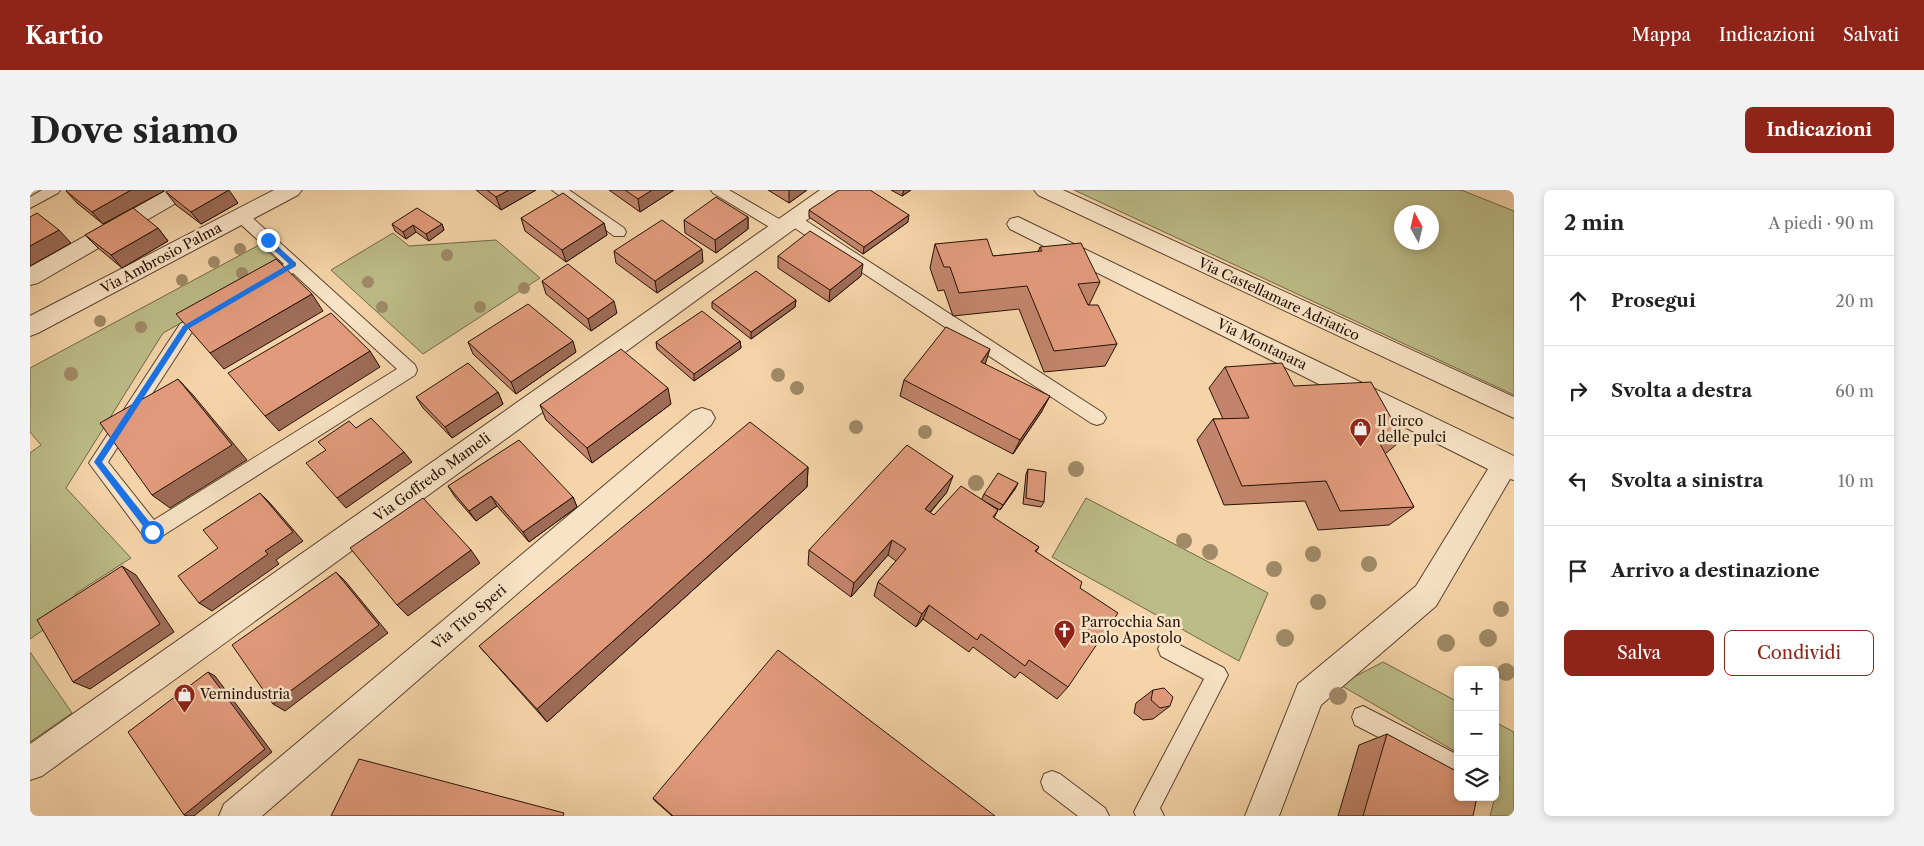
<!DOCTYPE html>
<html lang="it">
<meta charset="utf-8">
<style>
:root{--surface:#fff;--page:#f2f2f2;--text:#222;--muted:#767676;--line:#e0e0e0;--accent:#8f2418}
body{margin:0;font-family:"Libre Caslon Text",serif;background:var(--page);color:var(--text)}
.controls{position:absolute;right:15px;bottom:15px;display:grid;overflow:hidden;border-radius:8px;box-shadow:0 2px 8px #0003}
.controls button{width:45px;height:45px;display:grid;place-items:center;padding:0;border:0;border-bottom:1px solid var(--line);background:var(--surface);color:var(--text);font:25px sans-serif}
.compass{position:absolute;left:1364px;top:15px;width:45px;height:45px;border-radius:50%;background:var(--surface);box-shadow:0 2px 8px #0003;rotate:352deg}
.stop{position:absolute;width:15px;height:15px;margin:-11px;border:4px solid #1a73e8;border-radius:50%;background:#fff}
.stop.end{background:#1a73e8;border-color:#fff;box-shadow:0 1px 5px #0008}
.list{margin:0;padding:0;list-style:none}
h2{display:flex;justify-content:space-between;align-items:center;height:65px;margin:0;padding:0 20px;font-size:21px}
h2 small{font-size:16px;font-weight:400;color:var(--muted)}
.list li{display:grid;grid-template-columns:32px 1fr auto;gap:15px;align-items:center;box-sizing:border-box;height:90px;padding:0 20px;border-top:1px solid var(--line)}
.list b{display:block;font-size:19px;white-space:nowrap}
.list em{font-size:16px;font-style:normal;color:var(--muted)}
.actions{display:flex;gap:10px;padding:15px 20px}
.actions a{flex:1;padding:11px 0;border:1px solid var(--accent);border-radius:8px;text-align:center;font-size:18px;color:var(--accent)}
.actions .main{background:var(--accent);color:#fff}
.icon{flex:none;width:28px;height:28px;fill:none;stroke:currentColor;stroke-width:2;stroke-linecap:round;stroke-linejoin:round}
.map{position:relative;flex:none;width:1484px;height:626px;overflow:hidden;border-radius:8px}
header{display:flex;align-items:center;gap:30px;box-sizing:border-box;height:70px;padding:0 25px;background:var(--accent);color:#fff}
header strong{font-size:24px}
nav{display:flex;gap:28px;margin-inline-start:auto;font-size:18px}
.intro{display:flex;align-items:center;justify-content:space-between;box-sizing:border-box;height:120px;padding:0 30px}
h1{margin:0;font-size:35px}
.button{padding:12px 22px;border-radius:8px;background:var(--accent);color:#fff;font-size:18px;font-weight:700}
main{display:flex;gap:30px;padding:0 30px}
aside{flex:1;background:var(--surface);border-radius:8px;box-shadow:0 2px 8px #0003}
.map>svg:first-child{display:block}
.green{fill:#bcbc87;stroke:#726646;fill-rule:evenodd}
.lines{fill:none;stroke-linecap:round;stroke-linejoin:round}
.lane-casing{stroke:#5a422e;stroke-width:2}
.street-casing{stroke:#5a422e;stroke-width:2}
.lane{fill:#f8e3c6;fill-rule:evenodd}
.street{fill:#f8e3c6;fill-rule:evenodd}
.tree{fill:#a08a67}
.wall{fill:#c2856b;stroke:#271105}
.shaded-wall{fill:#9e6c57;stroke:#271105}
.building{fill:#e19b7c;stroke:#271105}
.route{fill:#1a73e8}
.labels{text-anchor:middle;stroke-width:5;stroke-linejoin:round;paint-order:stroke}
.street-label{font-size:14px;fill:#271105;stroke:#f8e3c6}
.poi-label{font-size:14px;fill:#271105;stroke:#f8e3c6;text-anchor:start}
</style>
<header>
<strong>Kartio</strong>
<nav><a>Mappa</a><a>Indicazioni</a><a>Salvati</a></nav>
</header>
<div class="intro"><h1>Dove siamo</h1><a class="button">Indicazioni</a></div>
<main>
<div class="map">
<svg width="1484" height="626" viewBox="0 0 1484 626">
<rect width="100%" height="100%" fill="#f4d4a8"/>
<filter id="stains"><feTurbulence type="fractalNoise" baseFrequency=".004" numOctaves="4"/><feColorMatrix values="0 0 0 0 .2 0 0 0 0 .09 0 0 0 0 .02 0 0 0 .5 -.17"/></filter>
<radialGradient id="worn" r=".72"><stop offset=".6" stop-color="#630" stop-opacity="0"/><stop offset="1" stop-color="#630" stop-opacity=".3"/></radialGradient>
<g class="green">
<path d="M1044 0H1431L1484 21V205ZM1372 22H1402V52H1372Z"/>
<polygon points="363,43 379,56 466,50 510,88 393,164 301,80"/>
<polygon points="229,55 254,75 133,143 36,298 101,368 45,404 51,414 0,449 0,263 11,255 0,242 0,178"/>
<polygon points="1056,308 1238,403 1209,471 1022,367"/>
<polygon points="0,462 42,523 0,552"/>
<polygon points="1353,472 1428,512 1428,563 1312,496 1318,490"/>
<polygon points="1465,532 1484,542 1484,626 1460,626 1470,587 1465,584"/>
</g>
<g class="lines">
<defs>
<g id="lane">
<polygon points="12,0 30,0 28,3 0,18 0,7"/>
<polygon points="522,0 539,0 594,38 596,42 594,46 584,46"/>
<polygon points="681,0 699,0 756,33 758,37 756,41 746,41 683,3"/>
<path d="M211 21 216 22 385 175 387 180 385 185 129 348 122 350 115 348 59 273 150 134 178 118 184 120 186 124 184 128 162 142 78 272 124 330 367 179 263 83C253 88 240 99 228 96L226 92 228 88 254 74 206 30 204 26 206 22Z"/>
<polygon points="762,24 767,25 1073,223 1076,228 1073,233 1067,235 1061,233 757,33 755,29 757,25"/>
<polygon points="1138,449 1194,478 1198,485 1130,618 1134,626 1106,626 1104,622 1108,614 1174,489 1131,466 1128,459 1131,452"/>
<polygon points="1333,516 1428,565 1428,588 1325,535 1322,527 1325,519"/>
<polygon points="1022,581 1030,584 1075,618 1079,626 1048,626 1014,600 1011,592 1014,584"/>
</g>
<g id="street">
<polygon points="137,0 164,0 160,5 8,93 0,95 0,77"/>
<polygon points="244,0 272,0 268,5 8,143 0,146 0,126"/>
<polygon points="790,0 815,0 811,5 12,586 0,590 0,554"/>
<polygon points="1004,0 1033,0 1484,207 1484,228 1008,5"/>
<polygon points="988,27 1484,266 1484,290 1480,289 1406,416 1291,515 1249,626 1215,626 1268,494 1386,396 1458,279 980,39 977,34 980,29"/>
<polygon points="672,218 681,221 685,228 681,235 232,626 189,626 194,614 663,221"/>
</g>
</defs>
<use href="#lane" class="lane-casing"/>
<use href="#street" class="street-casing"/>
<use href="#lane" class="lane"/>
<use href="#street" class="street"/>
</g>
<g class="tree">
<circle cx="210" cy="59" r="6"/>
<circle cx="417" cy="65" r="6"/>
<circle cx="184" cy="72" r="6"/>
<circle cx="212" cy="83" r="6"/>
<circle cx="152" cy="90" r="6"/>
<circle cx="338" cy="92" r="6"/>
<circle cx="494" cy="98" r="6"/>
<circle cx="352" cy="117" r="6"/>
<circle cx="450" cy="117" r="6"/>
<circle cx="70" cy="131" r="6"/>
<circle cx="111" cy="137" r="6"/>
<circle cx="41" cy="184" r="7"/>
<circle cx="748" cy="185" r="7"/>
<circle cx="767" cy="198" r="7"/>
<circle cx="826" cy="237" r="7"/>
<circle cx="895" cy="242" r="7"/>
<circle cx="1046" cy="279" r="8"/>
<circle cx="946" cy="293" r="8"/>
<circle cx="1154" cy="351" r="8"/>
<circle cx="1180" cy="362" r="8"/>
<circle cx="1283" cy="364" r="8"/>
<circle cx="1339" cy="374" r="8"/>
<circle cx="1244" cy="379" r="8"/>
<circle cx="1288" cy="412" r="8"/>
<circle cx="1471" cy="419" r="8"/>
<circle cx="1255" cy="448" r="9"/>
<circle cx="1458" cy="448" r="9"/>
<circle cx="1416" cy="453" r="9"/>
<circle cx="1476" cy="482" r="9"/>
<circle cx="1308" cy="506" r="9"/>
</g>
<g class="wall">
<polygon points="446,0 506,0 471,20"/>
<polygon points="579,0 644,0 610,22"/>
<polygon points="738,0 777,0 759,13"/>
<polygon points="861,0 881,0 872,6"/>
<polygon points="36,1 134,1 73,34 47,13"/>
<polygon points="136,2 208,13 171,34 146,15"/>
<polygon points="779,20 878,32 833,64 779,27"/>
<polygon points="718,27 718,39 686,63 655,43 654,30"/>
<polygon points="491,28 574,33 577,45 536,72 495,41"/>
<polygon points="362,34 412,34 414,40 399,51 386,42 376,49 365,41"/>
<polygon points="128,38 138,51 92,78 67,57 55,45"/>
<polygon points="905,54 963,66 1008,62 1010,57 1070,92 1059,115 1057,115 1087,154 1075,176 1014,182 989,119 923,126 914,100 908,101 900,78"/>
<polygon points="584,61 673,72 627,103 586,73"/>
<polygon points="748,66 831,86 799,112 748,78"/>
<polygon points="512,91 587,123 561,141 516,104"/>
<polygon points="766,110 765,117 721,149 682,118 682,112"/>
<polygon points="710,151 711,158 664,191 627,159 626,152"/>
<polygon points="438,152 546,162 486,204 443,164"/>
<polygon points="955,174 1012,221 983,264 870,206 874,190"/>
<polygon points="1195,177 1264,196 1373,249 1355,264 1384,317 1359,335 1288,340 1275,311 1194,315 1167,250 1183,229 1193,229 1179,198"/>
<polygon points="468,202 473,214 422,248 393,218 386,207"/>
<polygon points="641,214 562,273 516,230 510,215"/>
<polygon points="778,277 777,297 517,532 449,456"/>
<polygon points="998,279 1014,312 1011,317 993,314 996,284"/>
<polygon points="988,293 985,299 970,320 954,311 968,320 964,328 1009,357 1006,362 1050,398 1038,497 1027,509 990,482 985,488 943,457 939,462 893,429 886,437 844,406 848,392 866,371 858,365 821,407 778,375 779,360 917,302 900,323 904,325 952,309 954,304"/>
<polygon points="418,296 543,307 547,317 499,352 467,316 446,331 425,307"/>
<polygon points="1123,500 1140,516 1123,529 1113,530 1104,523 1106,513"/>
<polygon points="1357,544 1443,626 1308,626 1329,555"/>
<polygon points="623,608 965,626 642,626 624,610"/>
</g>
<g class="shaded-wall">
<polygon points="101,0 133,0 134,1 73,34 62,22"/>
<polygon points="199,0 208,13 171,34 161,22"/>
<polygon points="479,0 506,0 471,20 466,7"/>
<polygon points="622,0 644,0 610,22 608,9"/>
<polygon points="759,0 777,0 759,13"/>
<polygon points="874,0 881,0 872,6"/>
<polygon points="879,25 878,32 833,64 834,57"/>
<polygon points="718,27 718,39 686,63 685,50"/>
<polygon points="574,33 577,45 536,72 532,60"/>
<polygon points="412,34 414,40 399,51 396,44"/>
<polygon points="383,35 386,42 376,49 373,42"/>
<polygon points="128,38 138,51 92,78 81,65"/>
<polygon points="29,40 41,53 0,76 0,56"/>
<polygon points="672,59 673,72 627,103 625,91"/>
<polygon points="833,74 831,86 799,112 800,100"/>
<polygon points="282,104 293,121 194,179 180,163"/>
<polygon points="766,110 765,117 721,149 721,142"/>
<polygon points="584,111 587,123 561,141 558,129"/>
<polygon points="543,151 546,162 486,204 481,192"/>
<polygon points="710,151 711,158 664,191 664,184"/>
<polygon points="960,159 955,175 951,172"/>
<polygon points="340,161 350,177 249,241 235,226"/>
<polygon points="148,189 163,205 217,270 140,318 122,305"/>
<polygon points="638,198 641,214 562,273 557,258"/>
<polygon points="468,202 473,214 422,248 415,237"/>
<polygon points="1020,206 1012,221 983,264 990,250"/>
<polygon points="374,262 382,272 316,318 307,308"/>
<polygon points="778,277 777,297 517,532 507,519"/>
<polygon points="923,286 917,302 889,335 895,319"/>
<polygon points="988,293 985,299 970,320 973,315"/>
<polygon points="230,303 240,313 273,351 246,370 249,374 182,421 169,413 235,361"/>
<polygon points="461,306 467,316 446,331 439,321"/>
<polygon points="543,307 547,317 499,352 493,342"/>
<polygon points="862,350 858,365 821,407 824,393"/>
<polygon points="441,360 450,373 378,426 367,415"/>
<polygon points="92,376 106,385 144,442 60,499 43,492"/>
<polygon points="306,382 315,391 358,443 255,521 243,514"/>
<polygon points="899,415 893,429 886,437 892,424"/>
<polygon points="178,482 185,486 242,562 164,626 157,626 154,625"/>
</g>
<g class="building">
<polygon points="37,0 101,0 62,22 36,1"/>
<polygon points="139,0 199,0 161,22 136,2"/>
<polygon points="457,0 479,0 466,7"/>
<polygon points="595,0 622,0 608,9"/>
<polygon points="809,0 840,0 879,25 834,57 779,20"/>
<polygon points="533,3 574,33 532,60 491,28"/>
<polygon points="686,7 718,27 685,50 654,30"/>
<polygon points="103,18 128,38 81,65 55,45"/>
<polygon points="387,18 412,34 396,44 383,35 373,42 362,34"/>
<polygon points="7,23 29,40 0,56 0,27"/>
<polygon points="632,30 672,59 625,91 584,61"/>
<polygon points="780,41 833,74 800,100 748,66"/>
<polygon points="957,49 963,66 1012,61 1010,57 1051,53 1070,92 1048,94 1058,115 1068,115 1087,154 1024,161 997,96 929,103 920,77 914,77 905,54"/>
<polygon points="246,69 282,104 180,163 146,124"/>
<polygon points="538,74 584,111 558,129 512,91"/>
<polygon points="726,81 766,110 721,142 682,112"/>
<polygon points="498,114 543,151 481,192 438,152"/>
<polygon points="672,121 710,151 664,184 626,152"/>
<polygon points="301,123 340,161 235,226 198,183"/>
<polygon points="916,137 960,159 951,172 1020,206 990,250 874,190"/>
<polygon points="591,159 638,198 557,258 510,215"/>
<polygon points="438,173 468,202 415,237 386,207"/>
<polygon points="1252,173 1264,196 1341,192 1373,249 1348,250 1384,317 1310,321 1296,291 1212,296 1183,229 1219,228 1195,177"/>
<polygon points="148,189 202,255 122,305 70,233"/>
<polygon points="341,228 374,262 307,308 276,273 296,260 288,252 319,231 326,238"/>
<polygon points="720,232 778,277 507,519 449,456"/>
<polygon points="489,250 543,307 493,342 461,306 439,321 418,296"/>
<polygon points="877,255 923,286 895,319 904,325 931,296 968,320 963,327 1009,357 1005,361 1052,392 1050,398 1088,423 1038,497 999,470 995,476 951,444 947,450 899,415 892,424 848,392 876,359 862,350 824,393 779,360"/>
<polygon points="998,279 1016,282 1014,312 996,308"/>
<polygon points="968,283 988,293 973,315 954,304"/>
<polygon points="230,303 263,342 235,361 238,364 169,413 148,386 188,358 173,340"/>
<polygon points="393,308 441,360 367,415 320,358"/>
<polygon points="92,376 130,434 43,492 7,430"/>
<polygon points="306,382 349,435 243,514 202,455"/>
<polygon points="748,460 965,626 643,626 623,608"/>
<polygon points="178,482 235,559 154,625 98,542"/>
<polygon points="1134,498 1143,507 1140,516 1130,518 1121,510 1123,500"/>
<polygon points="1357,544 1428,582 1428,607 1447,607 1443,626 1333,626"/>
<polygon points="329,569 534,623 533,626 301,626"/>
</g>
<polygon class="route" points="235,49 240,49 266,73 266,76 158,139 72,272 125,339 125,344 119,344 64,272 153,136 259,74 235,52"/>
<defs>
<symbol id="shop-pin" viewBox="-11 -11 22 30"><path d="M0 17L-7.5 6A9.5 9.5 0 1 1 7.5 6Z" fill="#8f2418" stroke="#f8e3c6"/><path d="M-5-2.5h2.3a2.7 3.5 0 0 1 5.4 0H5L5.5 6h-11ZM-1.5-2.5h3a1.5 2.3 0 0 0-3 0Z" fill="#fff"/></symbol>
<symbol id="church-pin" viewBox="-11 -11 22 30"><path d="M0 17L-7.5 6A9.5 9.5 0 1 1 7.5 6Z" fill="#8f2418" stroke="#f8e3c6"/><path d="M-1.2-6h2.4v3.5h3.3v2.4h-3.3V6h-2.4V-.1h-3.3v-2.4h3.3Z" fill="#fff"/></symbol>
</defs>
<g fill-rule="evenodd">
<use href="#shop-pin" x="1318" y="226" width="25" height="34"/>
<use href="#church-pin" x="1022" y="428" width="25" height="34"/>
<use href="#shop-pin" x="142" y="492" width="25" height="34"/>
</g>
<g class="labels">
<g class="street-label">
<text transform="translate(131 68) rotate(-28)" y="5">Via Ambrosio Palma</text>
<text transform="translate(1249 109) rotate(25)" y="5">Via Castellamare Adriatico</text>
<text transform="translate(1232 154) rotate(26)" y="5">Via Montanara</text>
<text transform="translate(402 287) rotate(-36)" y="5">Via Goffredo Mameli</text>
<text transform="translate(439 427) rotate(-40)" y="5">Via Tito Speri</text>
</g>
<g class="poi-label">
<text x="1347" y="236">Il circo<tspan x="1347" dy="16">delle pulci</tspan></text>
<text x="1051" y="437">Parrocchia San<tspan x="1051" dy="16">Paolo Apostolo</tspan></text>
<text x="170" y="509">Vernindustria</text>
</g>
</g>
<rect width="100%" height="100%" filter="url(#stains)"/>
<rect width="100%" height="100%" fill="url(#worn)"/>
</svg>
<div class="controls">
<button>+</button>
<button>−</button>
<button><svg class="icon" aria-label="layers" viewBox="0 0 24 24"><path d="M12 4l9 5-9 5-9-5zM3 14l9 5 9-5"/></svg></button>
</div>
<svg class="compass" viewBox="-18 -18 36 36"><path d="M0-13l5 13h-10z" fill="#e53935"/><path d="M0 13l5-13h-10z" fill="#767676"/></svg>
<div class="stop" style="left:122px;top:342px"></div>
<div class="stop end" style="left:238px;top:50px"></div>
</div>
<aside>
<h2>2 min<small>A piedi · 90 m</small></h2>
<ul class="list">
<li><svg class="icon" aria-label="ahead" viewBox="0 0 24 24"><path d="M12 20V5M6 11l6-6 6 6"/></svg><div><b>Prosegui</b></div><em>20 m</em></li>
<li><svg class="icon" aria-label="right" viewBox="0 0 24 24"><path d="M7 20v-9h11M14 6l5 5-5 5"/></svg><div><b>Svolta a destra</b></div><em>60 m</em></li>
<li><svg class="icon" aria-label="left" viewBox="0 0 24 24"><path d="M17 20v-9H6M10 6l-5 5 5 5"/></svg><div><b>Svolta a sinistra</b></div><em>10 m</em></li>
<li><svg class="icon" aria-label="arrive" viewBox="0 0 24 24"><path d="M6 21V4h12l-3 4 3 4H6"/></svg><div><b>Arrivo a destinazione</b></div></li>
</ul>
<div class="actions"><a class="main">Salva</a><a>Condividi</a></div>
</aside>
</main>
